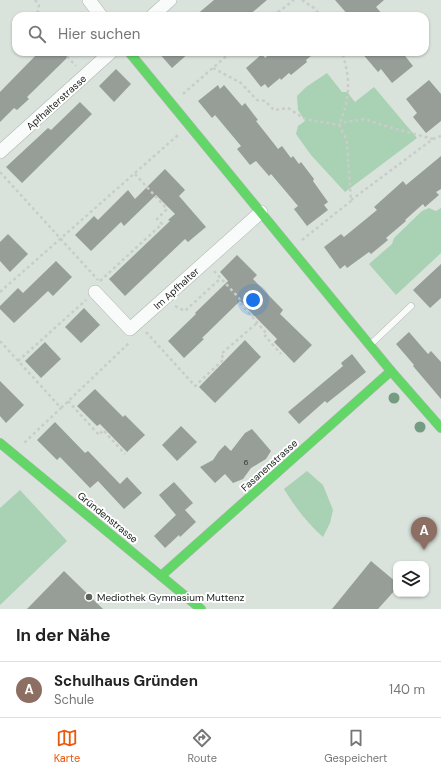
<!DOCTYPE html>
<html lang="de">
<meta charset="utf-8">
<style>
:root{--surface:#fff;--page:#f2f2f2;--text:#222;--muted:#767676;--line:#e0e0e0;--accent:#ea580c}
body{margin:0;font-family:"DM Sans",sans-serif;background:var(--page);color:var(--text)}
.controls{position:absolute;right:12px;bottom:12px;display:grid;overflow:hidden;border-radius:8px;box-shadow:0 1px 3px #0004}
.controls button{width:36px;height:36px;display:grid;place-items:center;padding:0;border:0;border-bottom:1px solid var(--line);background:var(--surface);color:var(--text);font:20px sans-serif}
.you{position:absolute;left:253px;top:300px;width:14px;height:14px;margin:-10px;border:3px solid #fff;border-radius:50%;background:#1a73e8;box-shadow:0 0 0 6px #1a73e833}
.badge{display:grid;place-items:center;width:26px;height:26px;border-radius:50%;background:var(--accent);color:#fff;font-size:13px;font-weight:700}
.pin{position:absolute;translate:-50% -33px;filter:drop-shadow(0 1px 2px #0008)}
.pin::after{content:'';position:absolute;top:21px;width:14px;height:12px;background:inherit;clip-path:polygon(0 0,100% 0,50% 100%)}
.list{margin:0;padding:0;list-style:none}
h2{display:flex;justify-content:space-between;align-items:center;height:52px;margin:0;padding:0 16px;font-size:17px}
h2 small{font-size:13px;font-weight:400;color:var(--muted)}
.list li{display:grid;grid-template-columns:26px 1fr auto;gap:12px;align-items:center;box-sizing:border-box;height:56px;padding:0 16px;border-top:1px solid var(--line)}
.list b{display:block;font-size:15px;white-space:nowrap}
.list p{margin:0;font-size:13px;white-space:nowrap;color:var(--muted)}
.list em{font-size:13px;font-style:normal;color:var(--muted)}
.icon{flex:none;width:22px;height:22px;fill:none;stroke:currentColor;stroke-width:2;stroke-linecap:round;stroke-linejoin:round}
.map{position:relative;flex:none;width:441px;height:609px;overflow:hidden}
.search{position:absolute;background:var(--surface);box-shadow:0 1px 3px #0004;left:12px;right:12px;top:12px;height:44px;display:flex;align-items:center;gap:10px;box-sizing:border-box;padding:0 14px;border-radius:12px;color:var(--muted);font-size:15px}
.sheet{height:108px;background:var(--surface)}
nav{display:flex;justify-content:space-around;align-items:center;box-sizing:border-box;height:56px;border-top:1px solid var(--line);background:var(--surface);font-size:11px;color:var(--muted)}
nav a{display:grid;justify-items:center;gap:2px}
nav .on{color:var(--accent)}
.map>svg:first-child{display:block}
.green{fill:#a9d1b3}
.building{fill:#969e97}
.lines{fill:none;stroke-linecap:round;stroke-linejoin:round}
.lane-casing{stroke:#afb6b0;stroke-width:7}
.street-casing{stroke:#afb6b0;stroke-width:14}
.fast-casing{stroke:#afb6b0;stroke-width:10}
.path{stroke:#caccca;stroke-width:2.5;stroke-dasharray:3 3;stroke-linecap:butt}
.lane{stroke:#f9fbfa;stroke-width:6}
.street{stroke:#f9fbfa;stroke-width:13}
.fast{stroke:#63d668;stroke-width:9}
.tree{fill:#759c82}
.poi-dot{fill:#5c635d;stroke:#fff;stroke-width:1.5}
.labels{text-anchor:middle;stroke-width:4;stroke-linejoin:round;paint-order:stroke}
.number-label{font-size:8px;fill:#383e38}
.street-label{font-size:10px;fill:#181e19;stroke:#fff}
.poi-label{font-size:10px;fill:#181e19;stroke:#fff;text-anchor:start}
</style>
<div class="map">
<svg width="441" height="609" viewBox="0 0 441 609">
<rect width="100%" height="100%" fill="#d9e3db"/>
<g class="green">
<polygon points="327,73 342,92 347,92 355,102 374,87 417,138 345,192 311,155 296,134 298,126 305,121 298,110 297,96 306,87"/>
<polygon points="429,208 436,211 441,208 441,253 396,295 369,264 392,244 394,238 422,211"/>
<path d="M307 471 323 485 333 510 330 523 323 537C307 523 295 507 284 489Z"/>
<polygon points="20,490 67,541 0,605 0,508"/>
</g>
<g class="building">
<polygon points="214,0 267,0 248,16 195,16"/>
<polygon points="335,0 384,0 376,7 384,16 349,16"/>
<polygon points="39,52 73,52 27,97 29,99 17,110 14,108 0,122 0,92"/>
<polygon points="158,52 190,52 172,68"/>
<polygon points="272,52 316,52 306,60 307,62 291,75 289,73 281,80 280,78 268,88 265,84 261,87 246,68 262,54 265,58"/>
<polygon points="361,52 402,52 413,66 392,83 381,69 378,72"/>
<polygon points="116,69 131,84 114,102 99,86"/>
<polygon points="429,80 441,94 441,121 426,133 413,117 417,113 406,99"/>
<polygon points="218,85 220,89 224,85 242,106 245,103 258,120 256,121 275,145 278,149 282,146 291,158 293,156 299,164 301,162 314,179 313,181 328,202 324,205 328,210 307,226 294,209 298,206 271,174 269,176 256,161 250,165 237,149 241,146 215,115 212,118 198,101"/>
<polygon points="80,102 92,114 22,183 6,167 48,128 51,130"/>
<polygon points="441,156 441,189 436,192 439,195 425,207 423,204 405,220 406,221 386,238 388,240 371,254 369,252 347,268 345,265 340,269 324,247 341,234 344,237 377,210 374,207 403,181 406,185"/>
<polygon points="165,169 185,190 179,196 206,227 188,242 185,239 125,296 109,279 170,221 168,220 175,214 156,195 124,226 121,222 91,251 75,235 94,216 98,220 128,190 135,199"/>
<polygon points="8,234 28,254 10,272 0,261 0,242"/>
<polygon points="237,255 257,275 253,279 283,310 280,314 312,345 294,363 274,342 277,339 240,301 202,338 204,339 184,358 168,341 196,314 195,313 228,281 220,272"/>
<polygon points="56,261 72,277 53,296 48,291 14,323 0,309 0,306 18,288 23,293"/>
<polygon points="441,264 441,298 430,308 413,290"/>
<polygon points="84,308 100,325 81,343 65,327"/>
<polygon points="409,332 428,354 431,351 441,362 441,399 413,366 414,365 396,344"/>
<polygon points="245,340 261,357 215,403 199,387"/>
<polygon points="45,342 61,359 41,378 25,361"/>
<polygon points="352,354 366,372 327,403 325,401 299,424 288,412 343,366 341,363"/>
<polygon points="0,381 24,405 6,423 0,416"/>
<polygon points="95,389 123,417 125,415 145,435 127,452 100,424 97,426 77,406"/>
<polygon points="55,422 85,453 88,451 120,484 127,477 142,493 124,509 98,481 90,488 60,457 57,460 37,440"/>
<polygon points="181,426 197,442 177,461 162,445"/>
<polygon points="252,429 271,451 266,459 251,468 243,479 233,483 225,474 215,483 200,467 213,460 219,451 225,445 231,451 245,433"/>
<polygon points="174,482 193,503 185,510 196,522 180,537 179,535 165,548 154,536 176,515 159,495"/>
<polygon points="371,561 396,582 396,589 378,609 332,609"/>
<polygon points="64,571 103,609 27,609"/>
</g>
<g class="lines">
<defs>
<polyline id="lane" points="371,344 411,306"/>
<g id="street">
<polyline points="89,0 101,16"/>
<polyline points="152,16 170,0"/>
<polyline points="0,152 111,52"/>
<polyline points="95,292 130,329 261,212"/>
</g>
<g id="fast">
<polyline points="129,52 391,371 441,428"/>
<polyline points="0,443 201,609"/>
<polyline points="161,576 391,371"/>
</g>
</defs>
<use href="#lane" class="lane-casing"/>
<use href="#street" class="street-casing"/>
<use href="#fast" class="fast-casing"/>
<g class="path">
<polyline points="35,0 39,5 37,16"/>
<polyline points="302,0 314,8 321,16"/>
<polyline points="273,16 294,0"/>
<polyline points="63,52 76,66"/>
<polyline points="213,68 241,83 257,100 265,101 274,110 288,108 305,119 339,125 345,122 365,119 385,126 433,139"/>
<polyline points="183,94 231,52"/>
<polyline points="0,172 98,280"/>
<polyline points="351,200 433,139 441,136"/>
<path d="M302 240 351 201 347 141 339 125C350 97 351 81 342 52"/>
<polyline points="214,271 239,298 241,304 267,334 265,336 281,354"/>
<polyline points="100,281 162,224 157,219 167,209 135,174"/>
<polyline points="0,292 178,135"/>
<polyline points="175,306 185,311 221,278"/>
<polyline points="146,332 195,386 224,359 221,354 257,323"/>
<polyline points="0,341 61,408 24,443"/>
<polyline points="18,361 86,300"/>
<polyline points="68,401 99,435 103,430 125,454"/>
<polyline points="61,408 130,342"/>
</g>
<use href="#lane" class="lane"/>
<use href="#street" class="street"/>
<use href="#fast" class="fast"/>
</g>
<g class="tree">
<circle cx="394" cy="398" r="5.5"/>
<circle cx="420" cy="427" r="5.5"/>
</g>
<circle class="poi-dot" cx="89" cy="597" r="4"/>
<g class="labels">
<g class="number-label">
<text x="246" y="465">6</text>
</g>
<g class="street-label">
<text transform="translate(56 102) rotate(-42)" y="4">Apfhalterstrasse</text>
<text transform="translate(176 288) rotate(-42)" y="4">Im Apfhalter</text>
<text transform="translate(269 465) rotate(-42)" y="4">Fasanenstrasse</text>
<text transform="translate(108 517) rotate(39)" y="4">Gründenstrasse</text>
</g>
<g class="poi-label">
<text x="97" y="601">Mediothek Gymnasium Muttenz</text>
</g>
</g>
</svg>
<div class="controls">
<button><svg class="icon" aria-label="layers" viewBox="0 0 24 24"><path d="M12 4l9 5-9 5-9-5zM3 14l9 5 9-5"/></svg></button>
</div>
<div class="you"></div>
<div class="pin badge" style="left:424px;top:550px;background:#8d6e63">A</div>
<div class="search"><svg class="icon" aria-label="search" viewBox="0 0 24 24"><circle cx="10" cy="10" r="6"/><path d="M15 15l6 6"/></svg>Hier suchen</div>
</div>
<section class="sheet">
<h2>In der Nähe<small></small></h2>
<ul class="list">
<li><span class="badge" style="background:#8d6e63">A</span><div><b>Schulhaus Gründen</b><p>Schule</p></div><em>140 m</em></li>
</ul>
</section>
<nav>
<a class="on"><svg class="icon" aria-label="map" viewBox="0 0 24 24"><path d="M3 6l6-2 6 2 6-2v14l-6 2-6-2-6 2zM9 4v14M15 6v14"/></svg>Karte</a>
<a><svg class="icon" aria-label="directions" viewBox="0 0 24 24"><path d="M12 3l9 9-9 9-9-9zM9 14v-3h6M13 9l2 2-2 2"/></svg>Route</a>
<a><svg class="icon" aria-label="saved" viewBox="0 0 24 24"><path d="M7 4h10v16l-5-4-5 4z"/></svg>Gespeichert</a>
</nav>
